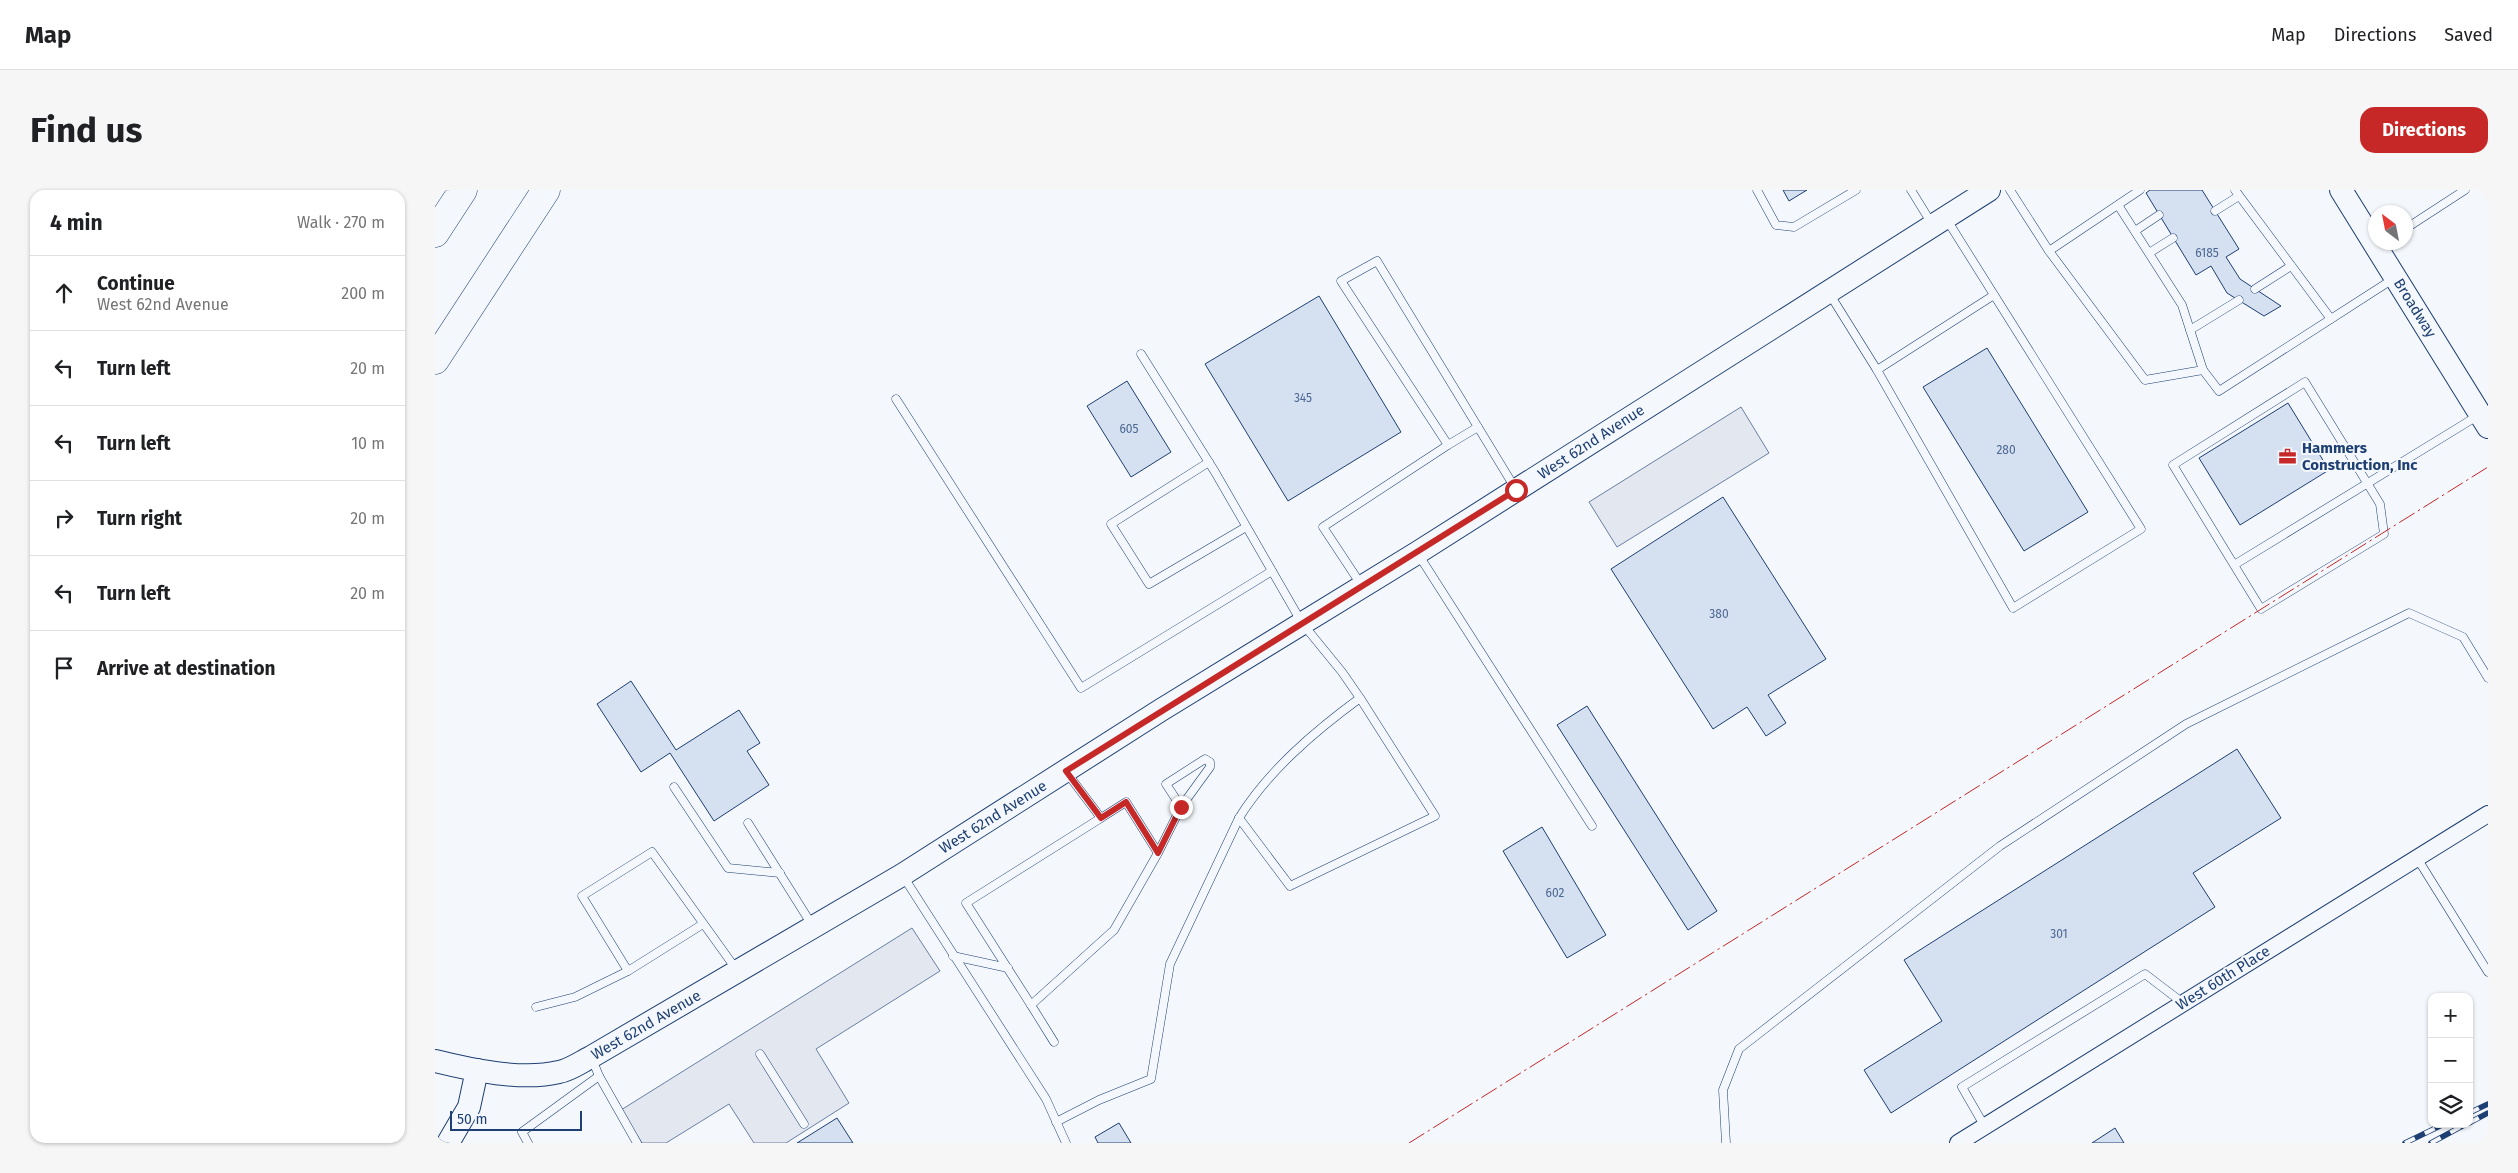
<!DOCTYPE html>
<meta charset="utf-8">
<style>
:root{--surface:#fff;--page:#f6f6f6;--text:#202124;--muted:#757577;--line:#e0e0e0;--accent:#c62828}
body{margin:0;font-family:"Fira Sans",sans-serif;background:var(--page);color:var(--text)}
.controls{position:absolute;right:15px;bottom:15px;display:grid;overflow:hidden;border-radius:10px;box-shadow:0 1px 4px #0004}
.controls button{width:45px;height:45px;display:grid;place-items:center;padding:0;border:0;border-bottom:1px solid var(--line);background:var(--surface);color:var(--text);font:25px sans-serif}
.compass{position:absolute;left:1933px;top:15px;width:45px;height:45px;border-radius:50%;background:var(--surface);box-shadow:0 1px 4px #0004;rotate:328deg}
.scale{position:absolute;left:15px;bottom:12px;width:132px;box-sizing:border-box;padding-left:5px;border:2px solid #1d3f73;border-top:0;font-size:14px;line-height:18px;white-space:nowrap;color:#1d3f73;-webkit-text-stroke:4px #f4f7fb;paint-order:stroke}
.stop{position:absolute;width:15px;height:15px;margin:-11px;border:4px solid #c62828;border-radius:50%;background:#fff}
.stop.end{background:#c62828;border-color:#fff;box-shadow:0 1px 5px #0008}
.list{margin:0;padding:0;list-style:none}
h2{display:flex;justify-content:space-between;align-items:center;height:65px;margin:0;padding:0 20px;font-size:21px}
h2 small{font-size:16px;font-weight:400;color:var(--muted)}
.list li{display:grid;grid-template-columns:32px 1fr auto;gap:15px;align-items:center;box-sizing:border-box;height:75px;padding:0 20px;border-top:1px solid var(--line)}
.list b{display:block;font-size:19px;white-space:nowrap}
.list p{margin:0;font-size:16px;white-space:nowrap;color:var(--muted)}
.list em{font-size:16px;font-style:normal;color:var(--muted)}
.icon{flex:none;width:28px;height:28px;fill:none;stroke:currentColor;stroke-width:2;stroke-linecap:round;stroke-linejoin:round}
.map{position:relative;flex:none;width:2053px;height:953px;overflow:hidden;border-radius:15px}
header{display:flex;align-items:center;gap:30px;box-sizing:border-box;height:70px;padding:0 25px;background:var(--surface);border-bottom:1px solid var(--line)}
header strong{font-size:24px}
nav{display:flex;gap:28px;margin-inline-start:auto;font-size:18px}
.intro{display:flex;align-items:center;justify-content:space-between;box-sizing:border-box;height:120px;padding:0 30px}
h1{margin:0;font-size:35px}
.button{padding:12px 22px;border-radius:15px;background:var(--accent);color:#fff;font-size:18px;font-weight:700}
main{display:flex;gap:30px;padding:0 30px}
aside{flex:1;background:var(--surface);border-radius:15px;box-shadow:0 1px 4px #0004}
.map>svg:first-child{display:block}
.parking{fill:#e3e8f0;stroke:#687fa3}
.building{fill:#d5e0f0;stroke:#1d3f73}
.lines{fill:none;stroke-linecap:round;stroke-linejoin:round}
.lane-casing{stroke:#1d3f73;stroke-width:9}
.street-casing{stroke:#1d3f73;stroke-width:18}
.secondary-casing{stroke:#1d3f73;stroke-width:24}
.highway-casing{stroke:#1d3f73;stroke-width:29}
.lane{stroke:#f4f7fb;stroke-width:8}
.street{stroke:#f4f7fb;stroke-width:16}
.secondary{stroke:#f4f7fb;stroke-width:22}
.highway{stroke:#f4f7fb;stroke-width:28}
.rail-casing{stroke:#1d3f73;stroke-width:5.5}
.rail{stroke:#f4f7fb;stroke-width:4;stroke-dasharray:11;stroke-linecap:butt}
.power{stroke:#c62828;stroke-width:1;stroke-dasharray:18 4 2.5 4;stroke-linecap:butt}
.route{stroke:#c62828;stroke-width:6}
.labels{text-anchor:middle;stroke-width:4;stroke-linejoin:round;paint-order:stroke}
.number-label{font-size:12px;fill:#4b6792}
.street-label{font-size:15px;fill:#1d3f73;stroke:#f4f7fb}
.poi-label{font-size:15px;font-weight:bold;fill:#1d3f73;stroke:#f4f7fb;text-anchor:start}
</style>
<header>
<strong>Map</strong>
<nav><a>Map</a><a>Directions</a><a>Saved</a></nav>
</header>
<div class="intro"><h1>Find us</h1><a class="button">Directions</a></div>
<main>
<aside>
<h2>4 min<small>Walk · 270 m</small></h2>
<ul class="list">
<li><svg class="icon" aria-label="ahead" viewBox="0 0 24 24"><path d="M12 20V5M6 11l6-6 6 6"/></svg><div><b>Continue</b><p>West 62nd Avenue</p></div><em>200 m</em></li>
<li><svg class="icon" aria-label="left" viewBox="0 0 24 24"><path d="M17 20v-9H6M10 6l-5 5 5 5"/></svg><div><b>Turn left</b></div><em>20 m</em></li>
<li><svg class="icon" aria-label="left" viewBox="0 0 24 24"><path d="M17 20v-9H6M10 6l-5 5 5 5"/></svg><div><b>Turn left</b></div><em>10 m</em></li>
<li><svg class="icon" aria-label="right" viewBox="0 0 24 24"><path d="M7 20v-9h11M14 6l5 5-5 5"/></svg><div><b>Turn right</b></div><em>20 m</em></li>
<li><svg class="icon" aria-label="left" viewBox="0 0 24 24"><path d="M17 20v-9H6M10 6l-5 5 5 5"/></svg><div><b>Turn left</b></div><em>20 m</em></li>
<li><svg class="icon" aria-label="arrive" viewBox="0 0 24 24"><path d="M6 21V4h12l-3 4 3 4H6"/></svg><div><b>Arrive at destination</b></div></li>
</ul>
</aside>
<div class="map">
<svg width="2053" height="953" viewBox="0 0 2053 953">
<rect width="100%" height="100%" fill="#f4f7fb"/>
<g class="parking">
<polygon points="1306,217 1334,263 1182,357 1154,312"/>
<polygon points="477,738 505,781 381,859 414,913 351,953 319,953 294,914 231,953 207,953 186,920"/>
</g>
<g class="building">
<polygon points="1348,0 1372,0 1354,11"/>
<polygon points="1715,0 1767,0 1804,59 1791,67 1805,89 1846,116 1829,126 1792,103 1776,76 1761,85 1711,3"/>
<polygon points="884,106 966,242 853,311 770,174"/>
<polygon points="1552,158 1653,322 1589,361 1488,197"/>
<polygon points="692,191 736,262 696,287 652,216"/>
<polygon points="1853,213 1894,280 1805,335 1764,268"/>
<polygon points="1288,307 1391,469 1333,505 1351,533 1331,546 1312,517 1278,539 1176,379"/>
<polygon points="196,491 241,560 304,520 325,553 312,561 334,595 279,631 235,563 206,582 162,514"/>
<polygon points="1152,516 1282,721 1253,740 1122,535"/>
<polygon points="1802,559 1846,628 1758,683 1780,717 1456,923 1429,880 1507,831 1469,770"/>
<polygon points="1107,637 1171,745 1132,768 1068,661"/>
<polygon points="402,928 418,953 362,953"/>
<polygon points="684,933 696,953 663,953 660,947"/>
<polygon points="1680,938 1689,953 1657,953"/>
</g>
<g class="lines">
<defs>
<g id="lane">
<polyline points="1322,0 1341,35 1359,37 1421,0"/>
<polyline points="1476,0 1497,34"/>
<polyline points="1575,0 1614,61 1710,190 1768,180 1784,201 1958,89"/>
<polyline points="1800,0 1896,129"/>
<polyline points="1683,15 1747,115 1768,180"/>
<polyline points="1780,21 1804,6"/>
<polyline points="1970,39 2030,0"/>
<polyline points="1700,41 1724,25"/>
<polyline points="1614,61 1705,0"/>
<polyline points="1714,63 1738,48"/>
<polyline points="1820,99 1856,76"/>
<polyline points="1394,103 1442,180 1578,418 1706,339 1512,30"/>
<polyline points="1755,140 1804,110"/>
<path d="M706 164 780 282 867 433 907 482 925 508C880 541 834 580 804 628L855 696 1000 626 925 508"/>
<polyline points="1442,180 1559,105"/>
<polyline points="461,209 646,498 837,381"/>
<polyline points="1013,255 1043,237"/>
<polyline points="774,272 676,334 714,394 811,337"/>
<polyline points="983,364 1157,636"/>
<polyline points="1799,375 1826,419 1949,344 1945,314 1870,192 1738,275 1799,375 2044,225"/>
<polyline points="927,396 888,337 1013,255 906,91 942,71 1080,298"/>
<polyline points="632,583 666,628 691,612 723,663 746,617 775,577 775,572 770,569 731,594 746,617"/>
<polyline points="239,597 293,678 345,683"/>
<polyline points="666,628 531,713 596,815 679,740 723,663"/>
<polyline points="313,633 377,735"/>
<polyline points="1982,668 2053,782"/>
<polyline points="468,686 611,909 631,953"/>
<polyline points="268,734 193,781 147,706 217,662 301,779"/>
<polyline points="518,766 573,778"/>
<polyline points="596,815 619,852"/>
<polyline points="101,817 140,807 193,781"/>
<polyline points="325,864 369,934"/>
<polyline points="164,886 202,953"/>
<polyline points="621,932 664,910 716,889 735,774 804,628"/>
<polyline points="1550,937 1527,897 1710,784 1748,813"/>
<polyline points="93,953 87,942 164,886 157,869"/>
<polyline points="1291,953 1288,900 1304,859 1565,656 1751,534 1974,423 2028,447 2053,488"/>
</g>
<polyline id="street" points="1523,953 2053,624"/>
<g id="secondary">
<polyline points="1906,0 2053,237"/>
<path d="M0 871C36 880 87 891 124 882 135 880 146 872 156 867L467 685 726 520 982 363 1554 0"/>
<polyline points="13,953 34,917 42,880"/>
</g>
<g id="highway">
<polyline points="0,43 28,0"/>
<polyline points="0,170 111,0"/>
</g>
</defs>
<use href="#lane" class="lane-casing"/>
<use href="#street" class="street-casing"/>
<use href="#secondary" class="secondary-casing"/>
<use href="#highway" class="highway-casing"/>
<use href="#lane" class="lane"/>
<use href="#street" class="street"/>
<use href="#secondary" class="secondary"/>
<use href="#highway" class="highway"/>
<defs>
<g id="rail">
<polyline points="2034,923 2053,914"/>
<polyline points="2034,933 2053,923"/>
<polyline points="1970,953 2009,934"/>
<polyline points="1996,953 2031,934"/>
</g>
</defs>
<use href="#rail" class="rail-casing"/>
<use href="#rail" class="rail"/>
<polyline class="power" points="974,953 2053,277"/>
</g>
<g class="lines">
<polyline class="route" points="746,617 723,663 691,612 666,628 631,581 1081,300"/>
</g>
<defs>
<symbol id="office-bare" viewBox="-9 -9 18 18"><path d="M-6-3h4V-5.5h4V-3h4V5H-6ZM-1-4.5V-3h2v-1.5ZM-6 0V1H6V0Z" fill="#c62828" stroke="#f4f7fb" stroke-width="2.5" paint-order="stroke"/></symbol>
</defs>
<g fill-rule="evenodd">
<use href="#office-bare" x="1840" y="254" width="25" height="25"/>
</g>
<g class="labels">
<g class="number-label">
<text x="1772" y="67">6185</text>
<text x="868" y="212">345</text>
<text x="694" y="243">605</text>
<text x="1571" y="264">280</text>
<text x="1284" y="428">380</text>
<text x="1120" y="707">602</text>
<text x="1624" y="748">301</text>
</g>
<g class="street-label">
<text transform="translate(1980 118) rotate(58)" y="5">Broadway</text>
<text transform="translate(1156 252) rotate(-33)" y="5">West 62nd Avenue</text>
<text transform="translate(558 627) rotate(-32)" y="5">West 62nd Avenue</text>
<text transform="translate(1788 788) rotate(-32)" y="5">West 60th Place</text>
<text transform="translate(211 835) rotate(-30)" y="5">West 62nd Avenue</text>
</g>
<g class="poi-label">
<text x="1867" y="263">Hammers<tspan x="1867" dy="17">Construction, Inc</tspan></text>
</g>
</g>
</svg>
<div class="controls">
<button>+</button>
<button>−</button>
<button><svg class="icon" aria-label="layers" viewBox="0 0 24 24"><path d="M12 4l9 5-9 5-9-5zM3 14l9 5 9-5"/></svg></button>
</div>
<svg class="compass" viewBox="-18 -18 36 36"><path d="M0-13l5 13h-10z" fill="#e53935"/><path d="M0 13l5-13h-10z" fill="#757577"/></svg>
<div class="scale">50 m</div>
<div class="stop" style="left:1081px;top:300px"></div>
<div class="stop end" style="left:746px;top:617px"></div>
</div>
</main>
